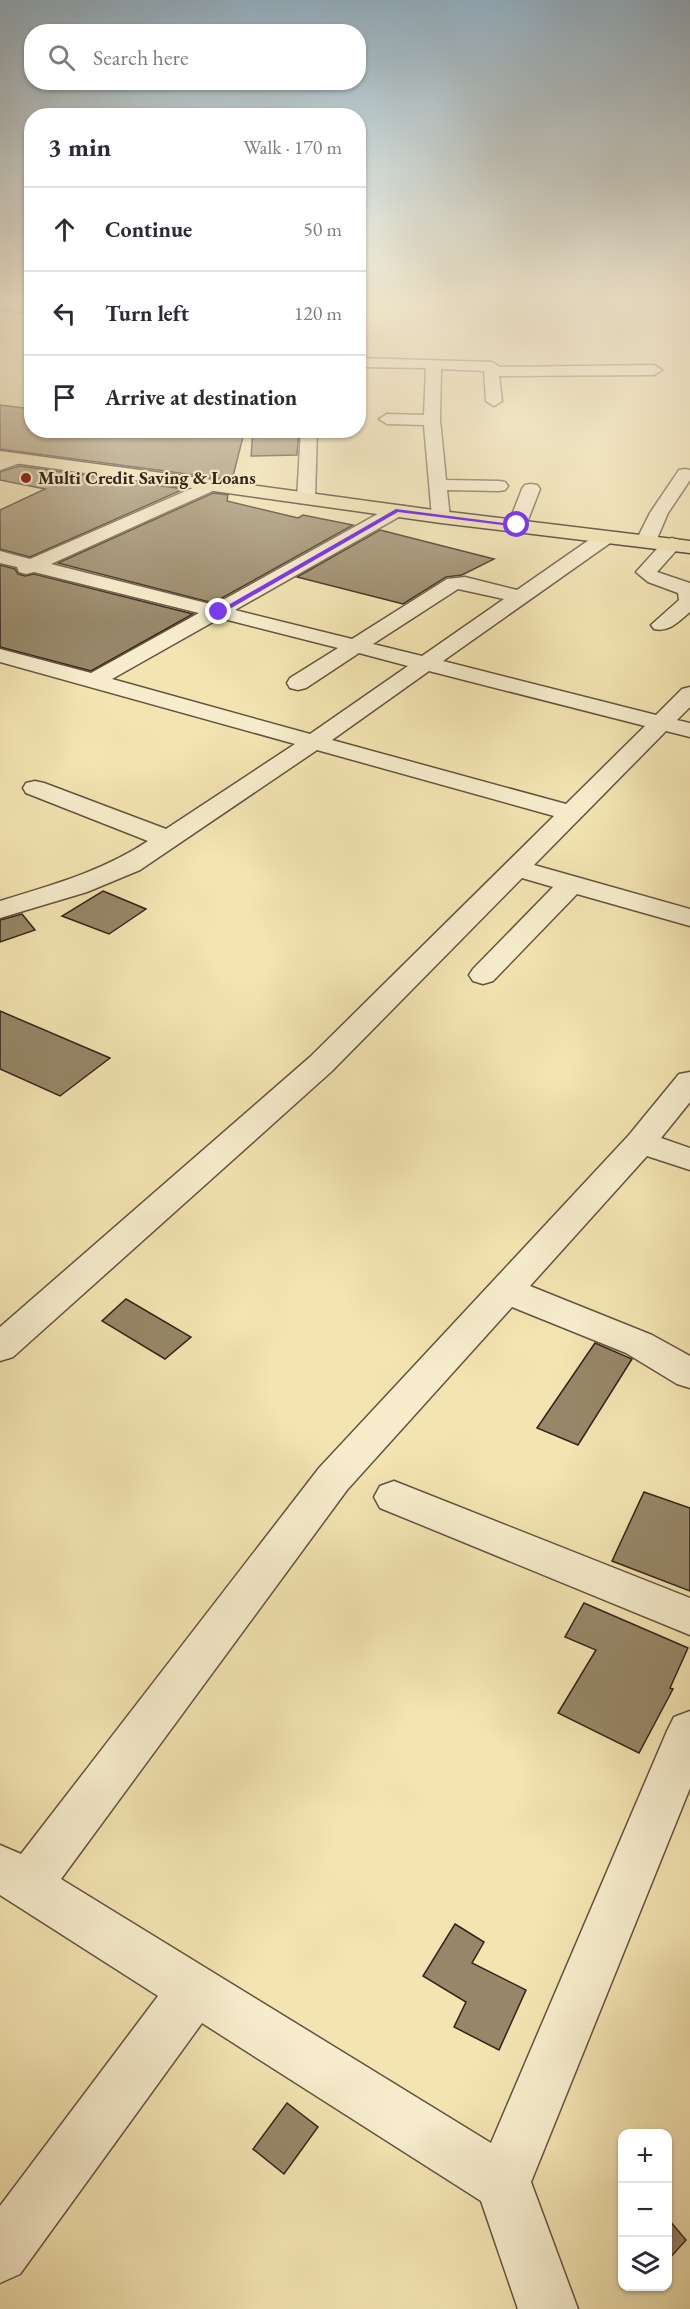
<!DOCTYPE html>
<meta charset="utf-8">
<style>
:root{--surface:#fff;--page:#f2f2f3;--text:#2b2b33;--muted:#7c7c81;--line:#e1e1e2}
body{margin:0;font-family:"EB Garamond",serif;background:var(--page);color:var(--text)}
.controls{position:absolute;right:18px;bottom:18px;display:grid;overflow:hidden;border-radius:12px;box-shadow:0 2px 4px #0004}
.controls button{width:54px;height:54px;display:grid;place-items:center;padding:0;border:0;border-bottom:2px solid var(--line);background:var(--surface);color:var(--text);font:30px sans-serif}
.stop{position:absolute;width:18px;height:18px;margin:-14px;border:4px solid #7c3aed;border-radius:50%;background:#fff}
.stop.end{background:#7c3aed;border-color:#fff;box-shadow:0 2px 6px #0008}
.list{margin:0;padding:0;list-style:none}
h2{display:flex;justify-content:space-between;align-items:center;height:78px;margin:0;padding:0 24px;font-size:26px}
h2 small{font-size:20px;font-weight:400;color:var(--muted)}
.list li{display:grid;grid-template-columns:39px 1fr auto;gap:18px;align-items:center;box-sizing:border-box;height:84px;padding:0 24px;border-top:2px solid var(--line)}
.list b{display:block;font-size:22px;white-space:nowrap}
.list em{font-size:20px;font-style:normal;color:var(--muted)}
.icon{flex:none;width:33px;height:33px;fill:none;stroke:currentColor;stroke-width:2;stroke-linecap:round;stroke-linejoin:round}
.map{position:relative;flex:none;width:690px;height:2309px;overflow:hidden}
.search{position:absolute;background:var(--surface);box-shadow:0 2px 4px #0004;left:24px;top:24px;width:342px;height:66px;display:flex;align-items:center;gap:15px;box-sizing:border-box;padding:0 21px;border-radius:24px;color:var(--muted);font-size:22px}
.panel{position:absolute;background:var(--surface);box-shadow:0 2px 4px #0004;left:24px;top:108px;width:342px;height:330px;border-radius:24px}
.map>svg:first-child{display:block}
.building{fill:#978768;stroke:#342318;stroke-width:1.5}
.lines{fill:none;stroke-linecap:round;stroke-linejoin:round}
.minor-casing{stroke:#64533e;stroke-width:3}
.major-casing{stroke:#342318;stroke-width:3}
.minor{fill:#f7edcd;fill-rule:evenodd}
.major{fill:#f3e4b2;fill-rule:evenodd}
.route{fill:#7c3aed}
.poi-dot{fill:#8f2418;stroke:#f7edcd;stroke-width:2}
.labels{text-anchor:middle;stroke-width:4.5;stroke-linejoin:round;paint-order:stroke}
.far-poi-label{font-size:18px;font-weight:bold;fill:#342318;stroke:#f7edcd;text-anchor:start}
</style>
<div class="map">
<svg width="690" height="2309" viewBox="0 0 690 2309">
<rect width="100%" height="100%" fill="#f3e4b2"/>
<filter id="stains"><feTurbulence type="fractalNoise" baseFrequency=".00333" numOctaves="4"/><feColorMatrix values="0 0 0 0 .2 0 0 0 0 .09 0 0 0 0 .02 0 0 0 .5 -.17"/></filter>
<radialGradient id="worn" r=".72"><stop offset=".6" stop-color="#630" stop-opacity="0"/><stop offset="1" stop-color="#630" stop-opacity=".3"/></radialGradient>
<g class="building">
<polygon points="0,405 32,409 32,431 244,433 232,480 0,449"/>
<polygon points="253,430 299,430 297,455 251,456"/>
<polygon points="19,466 184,489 30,557 0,549 0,510 45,489 0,480 0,472"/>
<polygon points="213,493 228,495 227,501 298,518 303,515 353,525 213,603 58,563"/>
<polygon points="380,530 494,559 462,575 446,577 403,604 297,577"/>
<polygon points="0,565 15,569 18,574 25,576 34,574 193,614 91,671 0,647"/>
<polygon points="103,891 146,909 109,934 62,916"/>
<polygon points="22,914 35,930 0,942 0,920"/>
<polygon points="0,1011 110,1058 60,1096 0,1069"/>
<polygon points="126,1299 191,1337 165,1359 102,1321"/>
<polygon points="595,1343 632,1359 578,1445 537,1428"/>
<polygon points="644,1492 690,1508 690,1591 612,1561"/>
<polygon points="584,1603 688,1648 670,1688 673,1689 639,1753 558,1713 596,1650 565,1637"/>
<polygon points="455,1924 484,1942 472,1963 526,1990 499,2050 454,2027 466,2002 423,1976"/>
<polygon points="287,2103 318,2127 284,2174 253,2149"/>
<polygon points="669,2220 686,2240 668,2260 668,2221"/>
</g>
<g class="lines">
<defs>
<g id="minor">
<polygon points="0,301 32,306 32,314 0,309"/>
<polygon points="358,358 492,362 500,367 654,365 662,370 654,375 499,376 502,401 494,406 486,401 484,371 441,369 440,420 446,480 499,481 505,482 508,486 505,490 499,491 447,490 450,517 448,521 434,521 432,517 424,425 387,424 379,419 387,414 424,415 426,368 358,367"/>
<polygon points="301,430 317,430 315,499 312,503 300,503 297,499"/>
<polygon points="14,454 20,455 23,459 20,463 0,470 0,459"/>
<polygon points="685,469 690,470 690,480 668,513 656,541 653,545 639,545 636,541 650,513 679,470"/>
<path d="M211 480 217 481 220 485 217 489 51 564 214 605 392 506H404L407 510 404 514 235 610 352 639 447 579 465 577 517 590 599 533H613L615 537 613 541 443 661 656 715 682 689 690 687V707L677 720 690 723V737L666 731 534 865 690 909V926L577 894 493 981 483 984 473 981 469 975 473 969 553 887 522 878 332 1071 13 1357 0 1361V1327L310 1057 554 816 317 750 140 870 87 892 0 918V901C52 885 103 871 148 841L26 793 23 788 26 783 35 781 44 783 166 829 295 744 0 662V649L91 673 199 613 34 572 26 574 19 572 17 567 0 563V551L30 559ZM458 589 504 599 422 656 373 644ZM220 618 338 648 290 678 287 683 290 688 298 690 306 688 359 653 408 666 310 734 112 679ZM429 671 645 726 566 804 332 740Z"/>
<polygon points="531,484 537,485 540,489 526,525 524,529 510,529 508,525 522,489 525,485"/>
<path d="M672 538 679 540 682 544 657 572 690 583V612C679 621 669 633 654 629L651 625 679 600 678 593 648 582 636 572 665 540Z"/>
<polygon points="690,1072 690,1102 661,1138 690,1148 690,1170 647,1156 530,1286 652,1335 690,1356 690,1388 677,1384 626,1353 512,1307 347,1490 61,1879 491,2143 667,1731 674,1717 690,1711 690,1788 531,2182 578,2309 518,2309 481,2201 202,2023 20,2274 0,2283 0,2206 158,1996 0,1895 0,1845 21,1854 319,1468 629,1135 679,1074"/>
<polygon points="394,1481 690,1598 690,1635 380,1508 374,1497 380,1486"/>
</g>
<polygon id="major" points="0,451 441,511 690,541 690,553 441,523 0,461"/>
</defs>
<use href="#minor" class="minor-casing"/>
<use href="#major" class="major-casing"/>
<use href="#minor" class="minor"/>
<use href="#major" class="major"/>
</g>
<linearGradient id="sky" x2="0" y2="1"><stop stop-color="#92adbe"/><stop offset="0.48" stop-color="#faf3dc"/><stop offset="1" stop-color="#faf3dc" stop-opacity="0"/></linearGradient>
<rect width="690" height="623" fill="url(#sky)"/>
<polygon class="route" points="396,509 520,525 517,527 398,512 221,614 216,612"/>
<circle class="poi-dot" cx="26" cy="478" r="6"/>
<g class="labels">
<g class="far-poi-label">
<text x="38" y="484">Multi Credit Saving &amp; Loans</text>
</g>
</g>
<rect width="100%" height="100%" filter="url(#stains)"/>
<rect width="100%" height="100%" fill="url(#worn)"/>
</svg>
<div class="controls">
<button>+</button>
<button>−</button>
<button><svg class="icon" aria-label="layers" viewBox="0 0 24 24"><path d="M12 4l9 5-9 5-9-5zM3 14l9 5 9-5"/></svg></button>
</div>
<div class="stop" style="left:517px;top:525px"></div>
<div class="stop end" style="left:219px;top:612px"></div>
<div class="search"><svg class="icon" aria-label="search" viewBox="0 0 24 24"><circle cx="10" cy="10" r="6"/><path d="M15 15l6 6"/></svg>Search here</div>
<section class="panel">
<h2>3 min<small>Walk · 170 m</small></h2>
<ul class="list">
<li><svg class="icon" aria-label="ahead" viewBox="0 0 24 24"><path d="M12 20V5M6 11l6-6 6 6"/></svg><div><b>Continue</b></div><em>50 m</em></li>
<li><svg class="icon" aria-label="left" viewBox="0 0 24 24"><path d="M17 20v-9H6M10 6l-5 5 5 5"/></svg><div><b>Turn left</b></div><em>120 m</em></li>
<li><svg class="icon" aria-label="arrive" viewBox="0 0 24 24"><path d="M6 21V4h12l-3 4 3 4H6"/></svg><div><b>Arrive at destination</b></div></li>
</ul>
</section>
</div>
